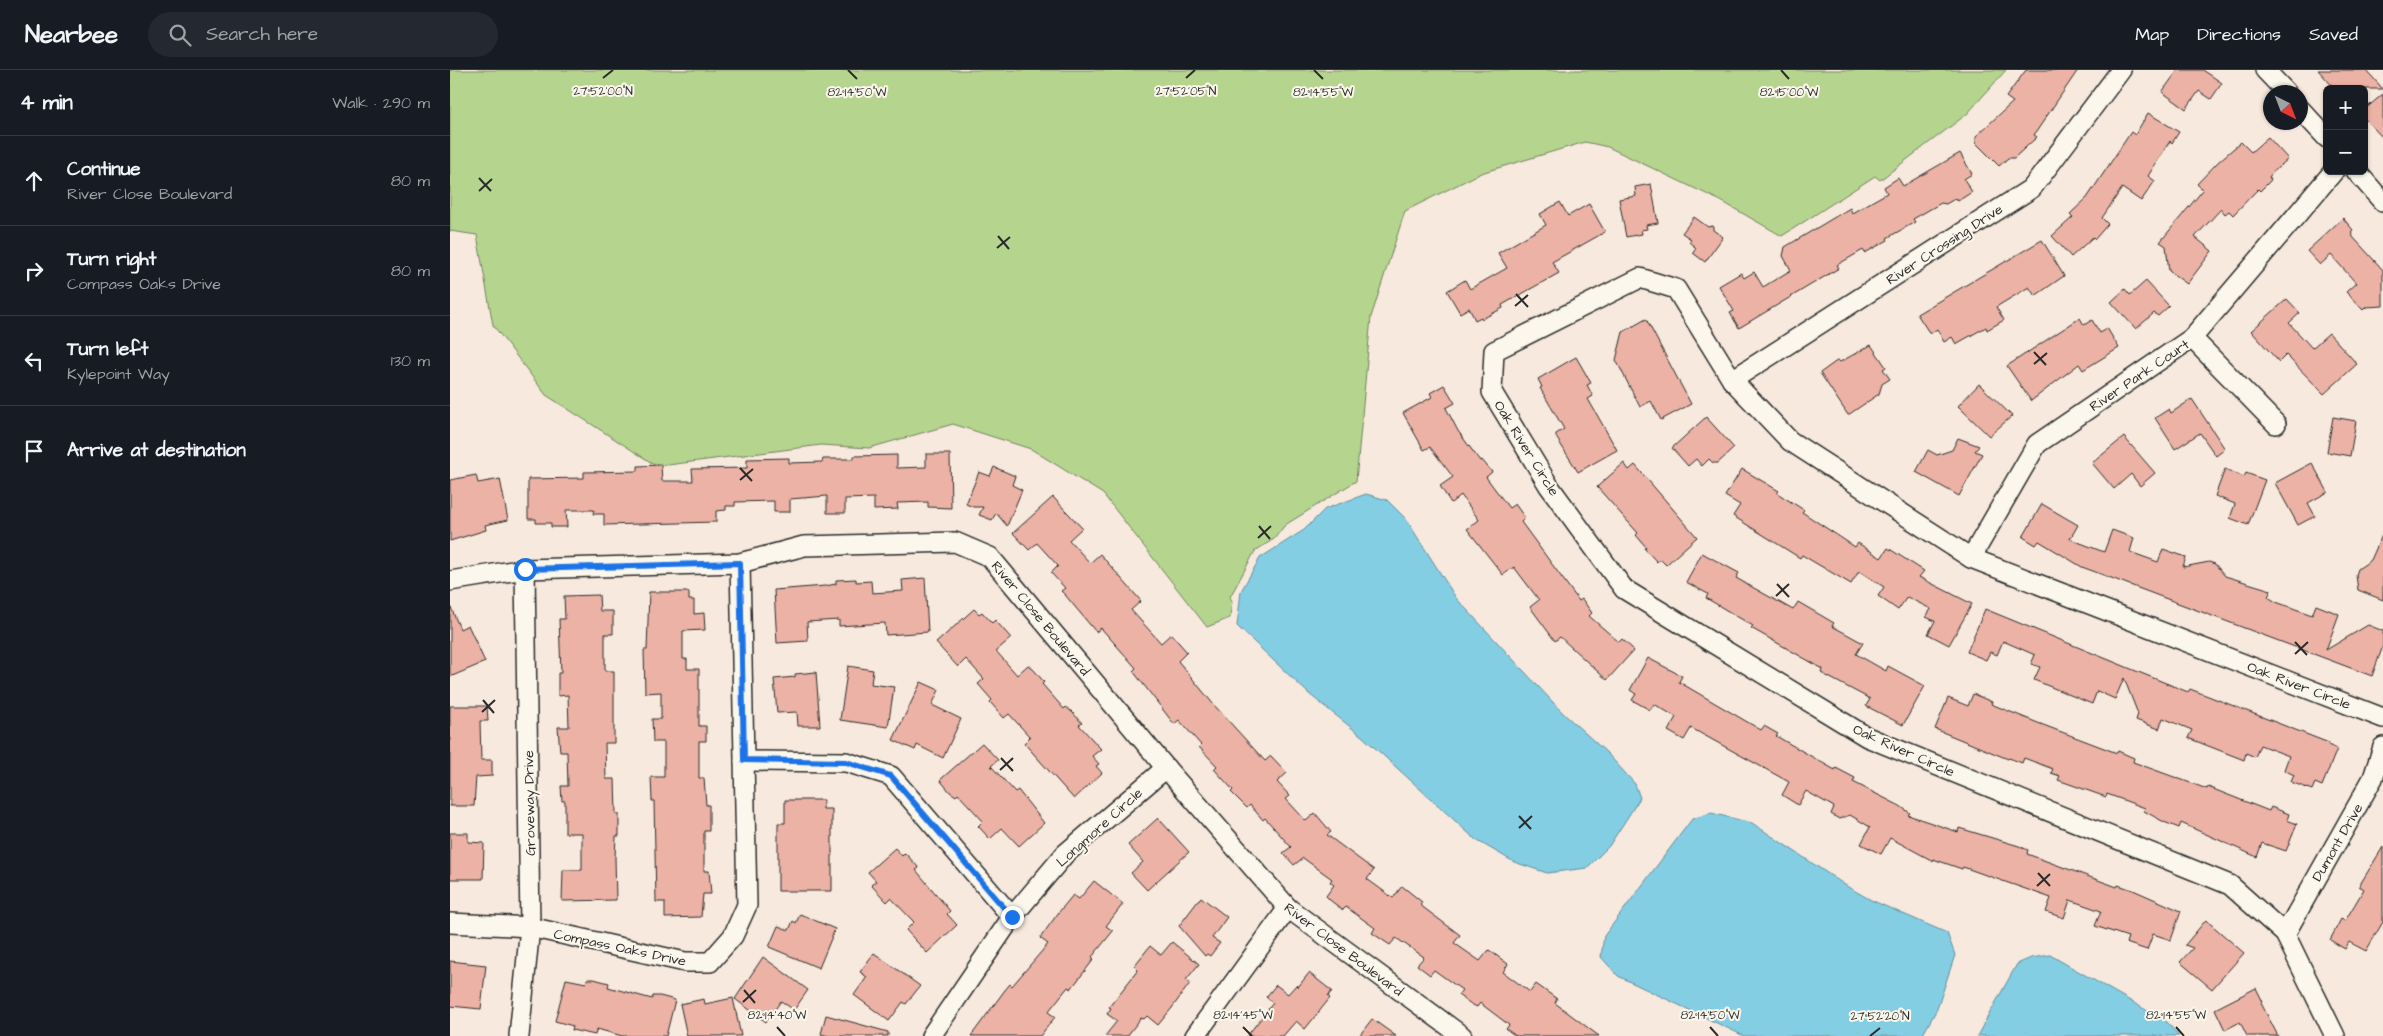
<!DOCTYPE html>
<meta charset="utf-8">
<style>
:root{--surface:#171b24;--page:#242831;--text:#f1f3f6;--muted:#9ea1a6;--line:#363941}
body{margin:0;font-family:"Architects Daughter",sans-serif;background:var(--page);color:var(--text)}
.controls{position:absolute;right:15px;top:15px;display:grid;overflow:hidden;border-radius:8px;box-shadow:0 1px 4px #0004}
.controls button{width:45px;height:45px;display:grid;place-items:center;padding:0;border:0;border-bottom:1px solid var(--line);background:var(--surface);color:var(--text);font:25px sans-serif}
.compass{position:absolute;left:1813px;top:15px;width:45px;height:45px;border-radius:50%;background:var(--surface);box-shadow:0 1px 4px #0004;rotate:138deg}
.stop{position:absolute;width:15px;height:15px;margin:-11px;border:4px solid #1a73e8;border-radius:50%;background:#fff}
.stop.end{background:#1a73e8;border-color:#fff;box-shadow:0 1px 5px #0008}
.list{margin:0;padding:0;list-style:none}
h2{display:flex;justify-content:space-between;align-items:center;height:65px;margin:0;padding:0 20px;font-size:21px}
h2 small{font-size:16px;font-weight:400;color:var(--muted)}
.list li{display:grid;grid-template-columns:32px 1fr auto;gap:15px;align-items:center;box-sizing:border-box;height:90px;padding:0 20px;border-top:1px solid var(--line)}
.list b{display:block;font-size:19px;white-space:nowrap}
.list p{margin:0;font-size:16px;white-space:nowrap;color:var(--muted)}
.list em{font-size:16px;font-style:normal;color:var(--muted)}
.icon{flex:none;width:28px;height:28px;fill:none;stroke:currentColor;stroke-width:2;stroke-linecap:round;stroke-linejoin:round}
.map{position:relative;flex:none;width:1933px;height:966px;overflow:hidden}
header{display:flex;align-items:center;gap:30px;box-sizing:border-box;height:70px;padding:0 25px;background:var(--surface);border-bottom:1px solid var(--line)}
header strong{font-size:24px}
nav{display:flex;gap:28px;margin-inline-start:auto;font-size:18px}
.search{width:350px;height:45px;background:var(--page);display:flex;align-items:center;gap:12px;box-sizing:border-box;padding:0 18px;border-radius:28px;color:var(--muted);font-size:19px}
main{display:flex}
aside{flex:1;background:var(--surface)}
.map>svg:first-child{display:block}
.green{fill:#b5d58f;stroke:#70805d}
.water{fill:#84cee4;stroke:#608d9a}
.building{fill:#ecb2a5;stroke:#2b2b2b}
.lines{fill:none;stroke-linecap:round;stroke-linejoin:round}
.street-casing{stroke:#2b2b2b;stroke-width:22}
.street{stroke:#fbf7ec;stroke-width:19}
.route{stroke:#1a73e8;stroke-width:6}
.ticks{fill:none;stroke:#2b2b2b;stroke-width:2}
.labels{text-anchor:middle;stroke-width:4;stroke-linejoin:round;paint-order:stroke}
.street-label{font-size:14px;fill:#2b2b2b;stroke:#fbf7ec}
.ticks-label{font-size:12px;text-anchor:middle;fill:#2b2b2b;stroke:#fbf7ec;stroke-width:4;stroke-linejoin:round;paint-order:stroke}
</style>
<header>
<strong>Nearbee</strong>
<div class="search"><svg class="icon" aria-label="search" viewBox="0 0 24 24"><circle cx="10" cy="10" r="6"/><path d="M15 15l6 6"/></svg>Search here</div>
<nav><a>Map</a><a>Directions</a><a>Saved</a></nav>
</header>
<main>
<aside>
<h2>4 min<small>Walk · 290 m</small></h2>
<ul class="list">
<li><svg class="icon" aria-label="ahead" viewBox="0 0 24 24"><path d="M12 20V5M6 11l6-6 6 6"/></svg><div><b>Continue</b><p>River Close Boulevard</p></div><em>80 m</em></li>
<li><svg class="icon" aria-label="right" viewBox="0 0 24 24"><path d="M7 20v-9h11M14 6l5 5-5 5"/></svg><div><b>Turn right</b><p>Compass Oaks Drive</p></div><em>80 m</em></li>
<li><svg class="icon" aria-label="left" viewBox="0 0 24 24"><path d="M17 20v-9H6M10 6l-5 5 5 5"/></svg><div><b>Turn left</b><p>Kylepoint Way</p></div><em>130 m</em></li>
<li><svg class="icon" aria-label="arrive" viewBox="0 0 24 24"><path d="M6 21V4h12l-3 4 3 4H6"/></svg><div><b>Arrive at destination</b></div></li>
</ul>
</aside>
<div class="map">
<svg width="1933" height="966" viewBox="0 0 1933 966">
<rect width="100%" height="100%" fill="#f8e9de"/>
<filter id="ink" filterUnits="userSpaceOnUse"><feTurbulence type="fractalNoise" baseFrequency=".02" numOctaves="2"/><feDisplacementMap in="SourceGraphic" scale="10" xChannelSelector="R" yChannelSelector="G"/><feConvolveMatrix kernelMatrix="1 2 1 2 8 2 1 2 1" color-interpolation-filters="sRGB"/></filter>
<g filter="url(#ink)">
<polygon class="green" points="0,0 1556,0 1517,44 1430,110 1425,106 1332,166 1271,131 1158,77 1135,72 1031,103 955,141 921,247 906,411 835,455 824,469 805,481 780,527 782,531 780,548 757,557 653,424 581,379 503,354 419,378 371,375 218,395 202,393 96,325 43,255 27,165 0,161"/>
<g class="water">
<polygon points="916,424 937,430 956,449 1006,528 1113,643 1157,683 1185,714 1190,728 1159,776 1137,798 1097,803 1064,792 1026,770 913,667 859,624 787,556 791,521 810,488 854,460 875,439"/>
<polygon points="1261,743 1302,753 1398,817 1421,830 1497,863 1505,885 1487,939 1472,966 1294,966 1168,906 1151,887 1154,866 1242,749"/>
<polygon points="1600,885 1717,952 1729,966 1527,966 1567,894 1581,888"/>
</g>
<g class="building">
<polygon points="1576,0 1628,0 1584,65 1587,67 1564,88 1558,88 1549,96 1526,73 1526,66 1563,32 1556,27"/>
<polygon points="1728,0 1753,0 1772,13 1761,29 1749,21 1736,39 1712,22"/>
<polygon points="1868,0 1916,0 1933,19 1885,19"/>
<polygon points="1933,24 1933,68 1914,48 1914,40"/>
<polygon points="1698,43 1729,62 1722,73 1720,71 1698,106 1705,111 1691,131 1672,118 1652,148 1658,154 1645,169 1643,167 1621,187 1602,166 1623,147 1620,144 1637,128 1681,62 1685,65"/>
<polygon points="1818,67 1838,89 1822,103 1819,107 1821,110 1810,121 1808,119 1783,145 1779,141 1775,144 1771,139 1745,167 1762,181 1737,214 1719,201 1716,176 1710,172 1753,120 1747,114 1768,92 1791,72 1801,82"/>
<polygon points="1510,83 1522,104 1514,109 1522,122 1508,131 1506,128 1496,134 1491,133 1463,149 1465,152 1437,168 1438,170 1415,183 1413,180 1387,195 1389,198 1289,258 1280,243 1284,241 1269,216 1291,203 1294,208 1304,202 1313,217 1341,200 1333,186 1335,177 1400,138 1402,143 1437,123 1434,117 1448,108 1453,116"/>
<polygon points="1201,114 1208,153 1196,155 1197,159 1191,160 1192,164 1176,167 1169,129 1186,126 1185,117"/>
<polygon points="1110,132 1118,146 1139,134 1155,162 1102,192 1109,203 1052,235 1053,238 1032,249 1031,247 1025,250 1019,238 1010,243 997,221 1015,210 1020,219 1057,198 1048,183 1096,155 1090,144"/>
<polygon points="1244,147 1258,157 1263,156 1263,160 1273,167 1255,192 1243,183 1246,178 1239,172 1241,169 1232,163"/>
<polygon points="1893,148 1903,160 1901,162 1903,167 1933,200 1933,236 1916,237 1913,240 1896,222 1906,213 1881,185 1870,195 1857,181"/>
<polygon points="1592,170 1614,206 1585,226 1579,217 1546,237 1554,250 1537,260 1536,257 1506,274 1502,267 1494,272 1487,259 1480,264 1467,244"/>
<polygon points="1696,211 1719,236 1708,246 1704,243 1686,259 1661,232 1675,219 1680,225"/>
<polygon points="1837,229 1850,243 1839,253 1862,278 1879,263 1907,294 1874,324 1836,285 1829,292 1801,261"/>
<polygon points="1630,248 1634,255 1642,250 1650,263 1657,258 1669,278 1633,300 1629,294 1581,331 1557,296"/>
<polygon points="1196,249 1241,334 1211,350 1201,331 1190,337 1166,290 1173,262"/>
<polygon points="1421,275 1436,297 1433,299 1440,309 1432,314 1429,324 1398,345 1370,303 1388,290 1390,292"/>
<polygon points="1126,287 1141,313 1137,315 1143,326 1138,329 1167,380 1128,402 1106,367 1106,364 1114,359 1090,318 1092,317 1088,309"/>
<polygon points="1529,314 1562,346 1539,366 1508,336"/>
<polygon points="994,315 1005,333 996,338 1008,361 1030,391 1032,390 1042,402 1036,407 1059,438 1065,434 1075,448 1071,452 1129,531 1132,529 1142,543 1139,546 1169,572 1172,569 1184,580 1157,610 1110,567 1105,571 1080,537 1089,530 1064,497 1053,505 1017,459 1029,450 1011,425 1001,433 990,416 1003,407 980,377 974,380 953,343 982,327 980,323"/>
<polygon points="1742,329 1775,379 1766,386 1750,363 1725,379 1705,348 1719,339 1721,343"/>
<polygon points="1256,347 1284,378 1268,393 1263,393 1259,389 1252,396 1246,389 1238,396 1222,378"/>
<polygon points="1883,347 1906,351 1900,386 1877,382"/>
<polygon points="1674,367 1705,403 1690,416 1681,404 1664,419 1642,393"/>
<polygon points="1508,368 1529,376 1525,381 1532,384 1509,426 1466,402 1478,380 1487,385 1502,380"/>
<polygon points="476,384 500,384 501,438 478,437 478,432 447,433 448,439 424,440 424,428 395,429 395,443 377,443 377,426 340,429 340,442 324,442 324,431 285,432 285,436 276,436 276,440 266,441 266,452 154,455 154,444 143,444 144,440 116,440 117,457 101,457 101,453 86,453 86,449 78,449 78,409 134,408 134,402 188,401 188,396 211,395 212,411 243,411 242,399 297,398 297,389 339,388 339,393 372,392 373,389 404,389 404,386 447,385 447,398 476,397"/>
<polygon points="1174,393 1179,400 1185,395 1247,467 1216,495 1210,489 1207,492 1194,478 1196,477 1186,465 1188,463 1147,417"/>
<polygon points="1862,393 1878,422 1858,433 1865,446 1848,455 1825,413"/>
<polygon points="544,397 565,406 562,415 572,420 557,456 546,443 542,450 529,445 533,437 523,437 516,434 529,402 540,406"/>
<polygon points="1292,399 1329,421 1327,423 1354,440 1352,442 1405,477 1408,473 1431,488 1438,478 1474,501 1469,507 1522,534 1499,575 1478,564 1485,551 1476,547 1481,539 1457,527 1448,540 1428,526 1434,517 1409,501 1401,514 1352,485 1350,488 1283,446 1290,435 1275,426"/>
<polygon points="1775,399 1794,407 1796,403 1815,410 1798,455 1780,448 1785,434 1765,426"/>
<polygon points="26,405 28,413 50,409 58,450 35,455 36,460 0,471 0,410"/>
<polygon points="603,427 632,458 619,470 640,493 650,484 691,531 681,540 711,573 721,564 737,582 728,591 764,635 815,691 821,686 837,703 827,712 840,726 836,729 856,751 865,743 881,762 877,765 924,800 917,809 943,828 952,816 972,832 970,835 1010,865 1004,873 1030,891 1039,880 1058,894 1053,902 1080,922 1086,914 1107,929 1105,933 1149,966 1066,966 1056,959 1059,955 1030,933 1027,937 1021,934 1008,925 1012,920 984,900 980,905 967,895 974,887 946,868 940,875 922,863 925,858 896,837 893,840 881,831 876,826 884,815 880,812 882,809 853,788 844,795 833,783 841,777 815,748 813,750 800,735 797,738 781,722 783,720 764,699 767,696 749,677 751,675 729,650 724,654 683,601 686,598 673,583 651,558 646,562 616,526 611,521 615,518 601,503 608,496 587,473 579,480 563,463"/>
<polygon points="1592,434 1628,455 1620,469 1654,482 1662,460 1684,468 1680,482 1708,492 1713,479 1736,487 1733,497 1759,492 1765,494 1775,506 1821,520 1818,527 1826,532 1862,545 1866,535 1889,544 1876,580 1918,555 1933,561 1933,576 1922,606 1632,497 1589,471 1586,475 1573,467"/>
<polygon points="1933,463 1933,530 1908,520 1906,505 1908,499 1921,490"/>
<polygon points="1252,483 1289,503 1286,508 1343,540 1348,532 1384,553 1382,556 1413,573 1406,584 1436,601 1438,596 1475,616 1453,655 1416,636 1420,629 1371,603 1373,599 1301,558 1303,556 1256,528 1258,524 1236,512"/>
<polygon points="475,508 478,562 436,565 435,553 389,556 389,550 357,552 358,571 327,573 324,520 375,516 386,514 386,510 406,509 406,512 421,511 422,523 453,521 452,510"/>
<polygon points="199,522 239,522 239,530 244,530 244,544 254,543 255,560 233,561 233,589 237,589 237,599 249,599 249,656 256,656 256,671 249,671 249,708 254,708 256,735 259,735 259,761 254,761 254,801 259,801 261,824 253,824 251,847 215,848 215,832 206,832 204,731 202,731 201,707 214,707 214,672 203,672 202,649 211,649 211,622 195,623 194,580 197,580"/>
<polygon points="149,525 150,541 163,541 163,564 155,564 155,601 164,601 164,673 155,673 156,709 165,709 166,744 169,744 169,766 166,766 165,787 166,830 112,831 113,800 132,800 132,763 115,763 115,731 112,731 111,716 118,716 117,682 110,682 108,657 119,657 118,625 108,626 108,603 111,603 109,549 115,549 114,526"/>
<polygon points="0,535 10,559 18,555 35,592 0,607"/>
<polygon points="524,539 529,544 532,542 542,553 545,550 561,568 546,581 567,605 578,595 584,600 594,612 592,614 614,639 616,637 622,642 632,653 629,655 651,679 642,686 649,694 646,696 652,703 624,729 574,673 580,667 559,644 554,648 540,632 542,630 528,614 534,609 516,589 508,597 486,573"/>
<polygon points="1535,539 1686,601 1738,622 1740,619 1879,673 1878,675 1887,679 1872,716 1865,713 1862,720 1841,712 1844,705 1834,700 1839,686 1810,675 1805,687 1796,683 1794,690 1738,668 1742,660 1713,648 1709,659 1686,650 1688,644 1674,608 1665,629 1647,621 1642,634 1584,610 1590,597 1581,594 1585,585 1553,571 1547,585 1540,582 1536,590 1517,582"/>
<polygon points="1198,588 1232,606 1229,612 1311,660 1314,656 1328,664 1326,666 1385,700 1386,698 1405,708 1403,712 1450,736 1460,743 1458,745 1508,762 1509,758 1569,776 1578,780 1577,784 1667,817 1668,815 1683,820 1731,841 1721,870 1703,864 1697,880 1676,873 1678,867 1645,856 1651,841 1620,830 1614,848 1596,842 1601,828 1513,797 1512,799 1483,789 1483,791 1440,768 1431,784 1411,774 1420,757 1400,745 1389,749 1381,744 1384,737 1356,721 1348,735 1332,725 1339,712 1241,658 1234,670 1218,661 1226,647 1204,634 1200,640 1182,630 1186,624 1180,620"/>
<polygon points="398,596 423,600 421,614 444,617 438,657 390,650"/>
<polygon points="366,602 370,656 348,656 347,642 327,643 324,609 345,607 345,604"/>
<polygon points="471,612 489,620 482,635 511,649 493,688 467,675 465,680 443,670"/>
<polygon points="1523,624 1542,632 1541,634 1588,653 1667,683 1668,681 1684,688 1683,692 1757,719 1758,717 1819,741 1821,737 1839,744 1837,750 1847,754 1836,781 1812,773 1807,787 1731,753 1729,758 1714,752 1694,741 1695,738 1657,724 1656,727 1608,710 1610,706 1601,703 1603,699 1574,688 1572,693 1559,688 1558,689 1485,659 1498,628 1518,636"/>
<polygon points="0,636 37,636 38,651 30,651 31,690 42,690 42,706 26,707 24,736 0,736"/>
<polygon points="532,673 548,690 541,696 565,722 568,720 594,753 569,776 552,758 540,769 528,756 533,751 508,724 506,726 500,722 490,710"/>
<polygon points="335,730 373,730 373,739 382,739 382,821 328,821 328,753 335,753"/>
<polygon points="708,748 739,782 697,820 681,803 693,792 678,775"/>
<polygon points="0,763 18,763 18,772 34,773 33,809 0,809"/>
<polygon points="1933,777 1933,852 1916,881 1899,872 1895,879 1880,870 1891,849 1895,851 1914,819 1909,816"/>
<polygon points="445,778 452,786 455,783 469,798 466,800 500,841 497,844 507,855 477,883 456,860 464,852 441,828 437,832 421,815 426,811 418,802"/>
<polygon points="644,811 673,834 656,856 663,861 642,887 644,889 621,919 618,917 598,942 605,947 590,966 521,966 555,920 560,914 562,916 598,874 590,868 609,842 623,825 629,829"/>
<polygon points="751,827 777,847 762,868 770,873 760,886 757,884 755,886 729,856"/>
<polygon points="350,844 385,859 369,898 319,877 328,856 339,860 343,851 346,853"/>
<polygon points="1756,850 1794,883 1762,919 1730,892 1743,878 1735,875"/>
<polygon points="722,872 749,894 736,910 740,913 722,938 708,955 697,946 694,949 691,948 677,966 655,966 667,951 657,944 661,938 659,937 688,900 684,896 700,876 711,885"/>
<polygon points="424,883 470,916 456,934 453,932 439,951 404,925 417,907 410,902"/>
<polygon points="313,887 358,920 344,940 331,931 316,952 285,929"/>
<polygon points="0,891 36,895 31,939 0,936"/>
<polygon points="859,903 882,921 878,926 880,928 855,959 846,951 833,966 797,966 823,933 816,927 826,915 838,924 846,915 848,917"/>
<polygon points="116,909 136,913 137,909 144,909 159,913 158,917 202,929 203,926 210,926 225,930 216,966 172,966 147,959 145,965 122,960 123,956 105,951"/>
<polygon points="1806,918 1813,932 1811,933 1828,966 1797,966 1790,952 1775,960 1765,939"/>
<polygon points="283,928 291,966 237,966 230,934 254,929 255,934"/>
<polygon points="376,945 438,962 438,966 379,966 371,964"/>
<polygon points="922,949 946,966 909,966"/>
</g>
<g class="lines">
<defs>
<g id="street">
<polyline points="1815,0 1836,22"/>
<polyline points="1850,39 1877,68"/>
<polyline points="1906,101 1933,132"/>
<polyline points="1742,268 1826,354"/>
<polyline points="1282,310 1582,118 1671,0"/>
<polyline points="1521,488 1587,374 1742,268 1884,101"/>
<polyline points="0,511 75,499 290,493 354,476 505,472 540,487 716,698 838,838 1012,966"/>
<polyline points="294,691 396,692 441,706 562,847"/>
<polyline points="0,853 80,857 235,892 260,892 283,866 297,835 290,493"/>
<polyline points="1835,864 1923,708 1933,677"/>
<polyline points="69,966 80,857 75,499"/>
<polyline points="481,966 562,847 615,784 716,698"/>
<polyline points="745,966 838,838"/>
<polyline points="1885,966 1835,864 1780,815 1417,667 1174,519 1099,416 1042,322 1044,281 1190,208 1226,219 1282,310 1340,371 1521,488 1933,648"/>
</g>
</defs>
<use href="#street" class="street-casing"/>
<use href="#street" class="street"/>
</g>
</g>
<g class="lines" filter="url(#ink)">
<polyline class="route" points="75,499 290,493 294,690 396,692 441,706 562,847"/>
</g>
<path class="ticks" d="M398 0 407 9M864 0 873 9M1331 0 1339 9M153 8 163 0M736 8 745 0M29 108 41 121M29 121 42 109M548 166 559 179M547 178 560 167M1066 224 1078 237M1065 236 1078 225M1584 282 1596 295M1584 294 1597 283M290 398 302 411M290 410 303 399M809 456 820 469M808 468 821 456M1327 514 1339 527M1326 526 1339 514M1845 572 1857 585M1845 584 1858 572M33 630 44 643M32 642 45 630M551 688 563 701M550 700 563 688M1069 746 1081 759M1069 758 1082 746M1588 803 1600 816M1587 816 1600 804M294 920 305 933M293 932 306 920M327 957 335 966M793 957 802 966M1260 957 1268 966M1726 957 1734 966M1420 966 1430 958"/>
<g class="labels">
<g class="street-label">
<text transform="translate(1494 174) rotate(-33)" y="5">River Crossing Drive</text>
<text transform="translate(1689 305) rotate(-34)" y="5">River Park Court</text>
<text transform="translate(1077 378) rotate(58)" y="5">Oak River Circle</text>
<text transform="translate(591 548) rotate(50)" y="5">River Close Boulevard</text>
<text transform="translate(1849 615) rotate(21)" y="5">Oak River Circle</text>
<text transform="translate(1454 680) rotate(24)" y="5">Oak River Circle</text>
<text transform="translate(79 733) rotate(-91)" y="5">Groveway Drive</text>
<text transform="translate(649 757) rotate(-42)" y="5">Longmore Circle</text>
<text transform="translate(1887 772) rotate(-60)" y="5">Dumont Drive</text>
<text transform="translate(170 877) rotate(12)" y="5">Compass Oaks Drive</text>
<text transform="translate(894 879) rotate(37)" y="5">River Close Boulevard</text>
</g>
</g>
<g class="ticks-label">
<text x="153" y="25">27°52'00"N</text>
<text x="736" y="25">27°52'05"N</text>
<text x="407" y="26">82°14'50"W</text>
<text x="873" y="26">82°14'55"W</text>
<text x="1339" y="26">82°15'00"W</text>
<text x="327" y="949">82°14'40"W</text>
<text x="793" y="949">82°14'45"W</text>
<text x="1260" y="949">82°14'50"W</text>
<text x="1726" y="949">82°14'55"W</text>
<text x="1430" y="950">27°52'20"N</text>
</g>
</svg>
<div class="controls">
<button>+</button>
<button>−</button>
</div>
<svg class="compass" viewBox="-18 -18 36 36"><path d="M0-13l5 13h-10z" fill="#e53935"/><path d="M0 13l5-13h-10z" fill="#9ea1a6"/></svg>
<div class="stop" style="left:75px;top:499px"></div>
<div class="stop end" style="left:562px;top:847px"></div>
</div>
</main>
